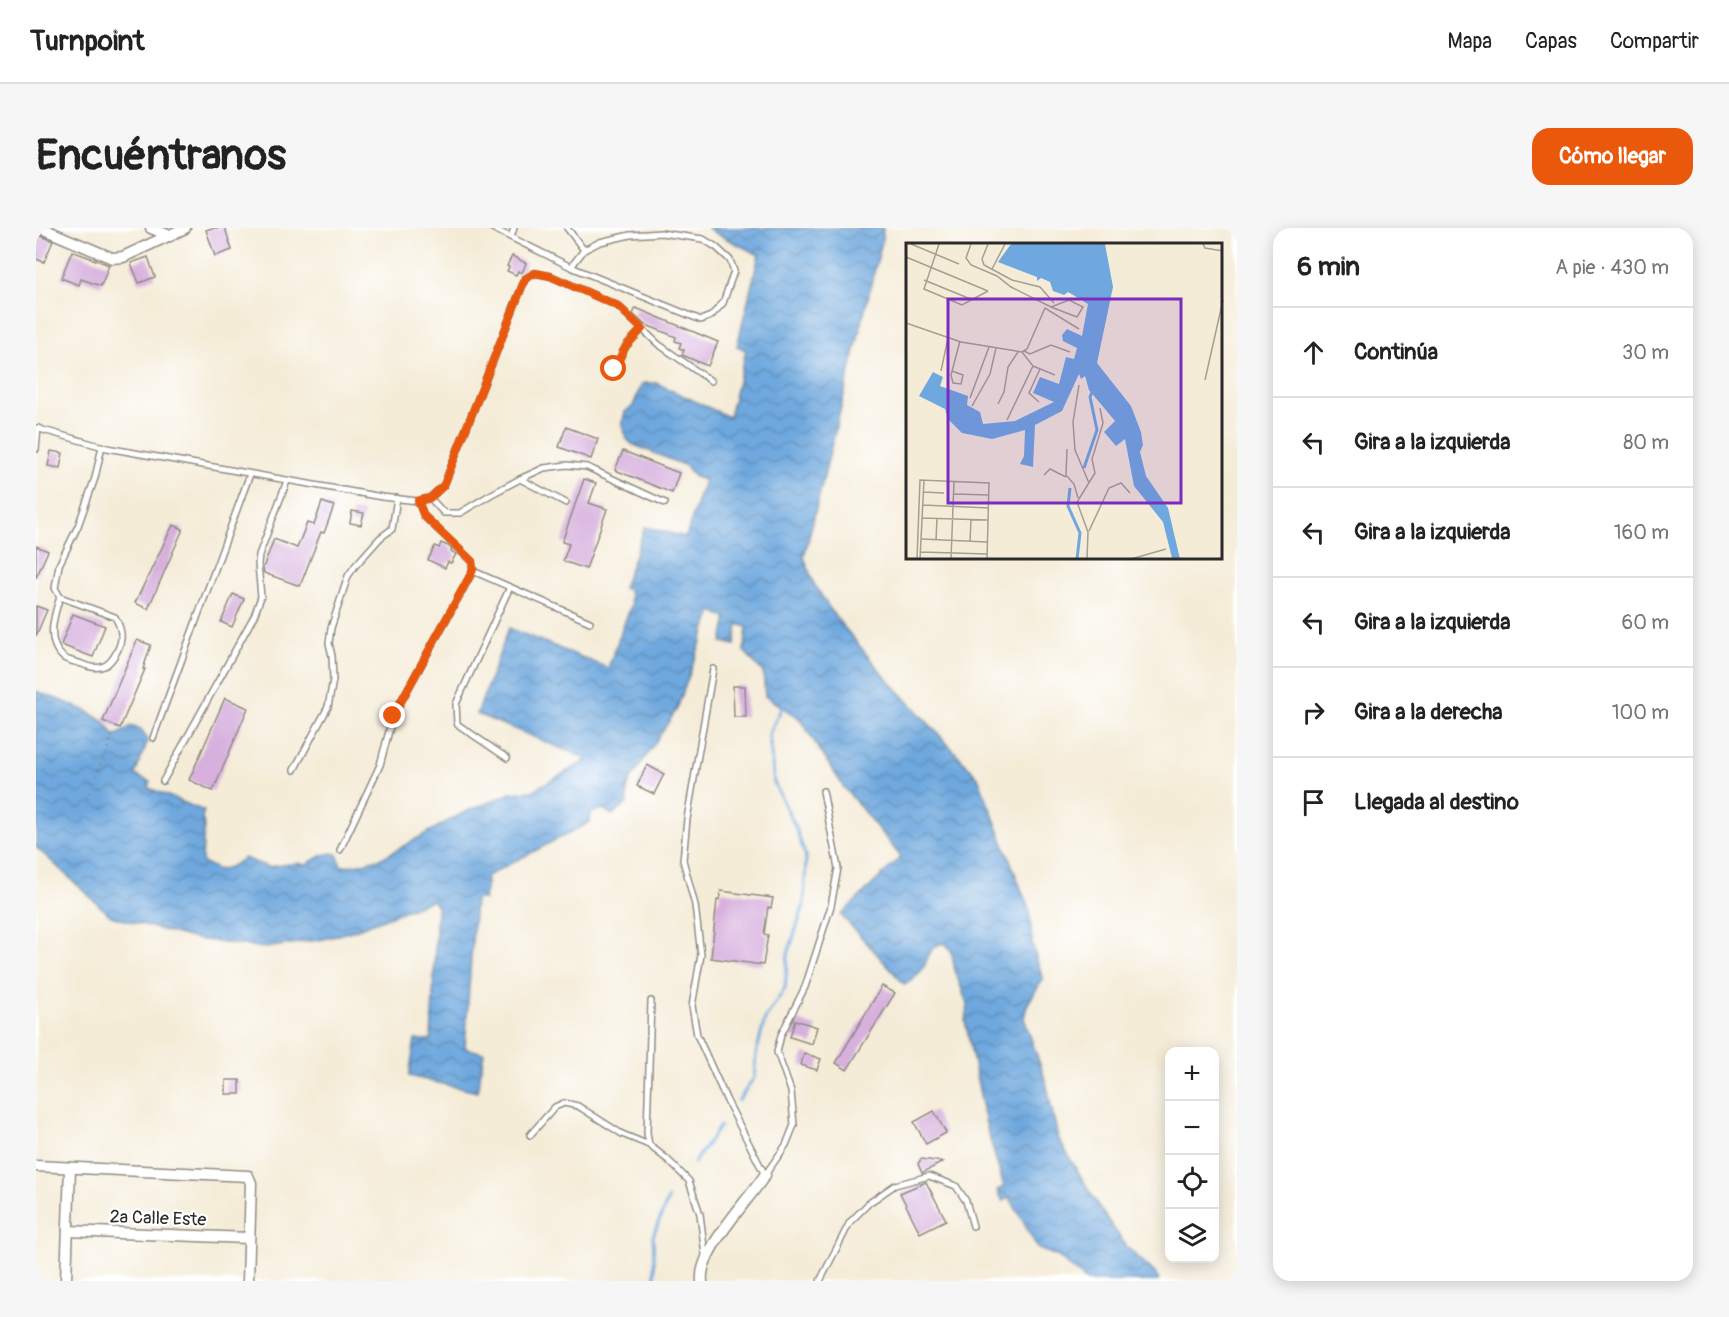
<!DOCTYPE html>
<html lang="es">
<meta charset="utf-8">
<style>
:root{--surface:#fff;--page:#f6f6f6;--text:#222;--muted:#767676;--line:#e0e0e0;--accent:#ea580c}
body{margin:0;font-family:Pangolin,sans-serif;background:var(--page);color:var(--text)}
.controls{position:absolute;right:18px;bottom:18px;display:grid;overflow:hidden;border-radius:12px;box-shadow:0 3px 15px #0003}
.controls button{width:54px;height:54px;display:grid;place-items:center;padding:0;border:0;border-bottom:2px solid var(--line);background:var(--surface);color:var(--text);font:30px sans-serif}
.stop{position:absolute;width:18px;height:18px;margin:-14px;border:4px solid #ea580c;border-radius:50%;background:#fff}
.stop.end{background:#ea580c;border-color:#fff;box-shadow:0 2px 6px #0008}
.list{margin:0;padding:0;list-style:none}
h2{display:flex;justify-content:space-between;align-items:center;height:78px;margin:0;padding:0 24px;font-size:26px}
h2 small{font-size:20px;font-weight:400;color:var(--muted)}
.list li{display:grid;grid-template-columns:39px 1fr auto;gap:18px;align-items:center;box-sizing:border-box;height:90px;padding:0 24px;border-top:2px solid var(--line)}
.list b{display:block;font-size:22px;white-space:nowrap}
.list em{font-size:20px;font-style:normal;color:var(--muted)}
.icon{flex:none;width:33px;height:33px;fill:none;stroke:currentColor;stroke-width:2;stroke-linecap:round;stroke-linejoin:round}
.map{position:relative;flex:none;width:1201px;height:1053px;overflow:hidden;border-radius:18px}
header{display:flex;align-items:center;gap:36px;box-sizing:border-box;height:84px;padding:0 30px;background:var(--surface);border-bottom:2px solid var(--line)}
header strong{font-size:28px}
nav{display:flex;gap:33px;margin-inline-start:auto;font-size:21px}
.intro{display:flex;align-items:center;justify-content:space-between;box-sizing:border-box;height:144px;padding:0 36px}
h1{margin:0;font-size:42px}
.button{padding:15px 27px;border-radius:18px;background:var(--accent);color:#fff;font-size:21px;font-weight:700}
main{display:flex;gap:36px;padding:0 36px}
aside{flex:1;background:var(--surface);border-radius:18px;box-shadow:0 3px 15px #0003}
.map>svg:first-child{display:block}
.water{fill:url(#water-waves);stroke:#4c6a84;stroke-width:1.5}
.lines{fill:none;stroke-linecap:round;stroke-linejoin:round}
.stream{stroke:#6ea8de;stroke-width:3}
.building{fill:#d7b0de}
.lane-casing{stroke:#908c82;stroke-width:8}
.street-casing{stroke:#908c82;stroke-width:13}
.path{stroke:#908c82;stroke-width:2;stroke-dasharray:1.5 4.5;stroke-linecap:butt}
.lane{stroke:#fff;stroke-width:5}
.street{stroke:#fff;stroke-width:10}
.route{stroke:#ea580c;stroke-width:8}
.labels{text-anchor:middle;stroke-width:4.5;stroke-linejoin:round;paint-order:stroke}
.street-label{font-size:18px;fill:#2b2b2b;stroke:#fff}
.inset-river{fill:none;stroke:#6ea8de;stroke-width:3}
.inset-road{fill:none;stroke:#a49f93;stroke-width:1.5}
.view{fill:#7b2cbf;fill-opacity:0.15;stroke:#7b2cbf;stroke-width:3}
.inset-edge{fill:none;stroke:#2b2b2b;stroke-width:3}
</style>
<header>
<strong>Turnpoint</strong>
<nav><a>Mapa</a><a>Capas</a><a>Compartir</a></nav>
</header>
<div class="intro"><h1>Encuéntranos</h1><a class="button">Cómo llegar</a></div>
<main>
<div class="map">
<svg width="1201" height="1053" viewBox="0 0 1201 1053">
<defs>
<pattern id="water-waves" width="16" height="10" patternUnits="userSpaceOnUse" patternTransform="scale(1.5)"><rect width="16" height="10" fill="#6ea8de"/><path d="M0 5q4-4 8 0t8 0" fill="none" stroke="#5b89b4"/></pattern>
</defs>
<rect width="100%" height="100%" fill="#fff"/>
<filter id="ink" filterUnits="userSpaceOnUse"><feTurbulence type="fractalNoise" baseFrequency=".0167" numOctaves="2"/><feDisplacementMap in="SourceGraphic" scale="12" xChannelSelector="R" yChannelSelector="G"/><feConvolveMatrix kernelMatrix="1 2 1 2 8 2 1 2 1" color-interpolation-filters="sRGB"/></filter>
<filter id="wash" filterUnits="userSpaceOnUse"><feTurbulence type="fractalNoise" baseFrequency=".008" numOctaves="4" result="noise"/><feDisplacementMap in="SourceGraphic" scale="24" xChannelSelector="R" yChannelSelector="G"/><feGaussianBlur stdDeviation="1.35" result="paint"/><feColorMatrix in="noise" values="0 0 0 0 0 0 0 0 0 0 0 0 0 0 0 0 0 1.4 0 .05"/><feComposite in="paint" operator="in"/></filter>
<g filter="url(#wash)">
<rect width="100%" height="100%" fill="#f5ecd8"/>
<path class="water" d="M672 0H847L846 13 768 329 778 356 798 387 846 445 942 549 994 684 996 716 1007 751 991 777 988 790 1010 854 1022 910 1064 981 1091 1019 1120 1046 1123 1053H1051L1021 1028 1002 1021 974 970 967 973 961 962 968 959 951 901 929 792 932 778 919 743 915 722 909 715C891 717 894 732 885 743 880 748 874 753 869 757L805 687 865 629 807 558 763 490 729 468 727 444 708 423 711 399 702 396 699 417 686 414 691 390 676 383 641 481 594 553 591 561V576L576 587 567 581 555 585 554 594 449 649 451 655 448 671H439L429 820 448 825 441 864 373 848 379 812H395L401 678 396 672 319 702 288 711 255 716 230 720 160 711 75 688 0 619V463C21 472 68 484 77 506L81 507 95 498 106 502 112 512 99 547 114 554 113 560 168 583 166 589 168 597 166 634 183 642 194 639 208 630 232 639 261 635 270 637C279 631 290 623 301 626L305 638 319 637 346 630 427 585 475 565 496 563 546 535 549 530 441 486 473 400 572 440 595 377 593 362 587 360 609 299 650 309 668 252 659 249 650 238 596 216 590 210 586 196 589 184 597 178 605 158 608 155H620L693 189 710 122 701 118 723 27 679 5Z"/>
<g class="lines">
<g class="stream">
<polyline points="702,873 718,850 720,826 729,791 749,760 752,726 768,676 770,630 760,600 738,555 733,506 747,477"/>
<polyline points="658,935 684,898"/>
<polyline points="619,1053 617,1008 632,971"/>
</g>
</g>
<g id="blocks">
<g class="building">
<polygon points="176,0 189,0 196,22 179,28 170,2"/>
<polygon points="0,6 17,13 8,34 0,31"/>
<polygon points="36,23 73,37 65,58 45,51 43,57 25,50"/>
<polygon points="476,28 490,35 486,45 482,43 480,47 471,43 473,39 471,38"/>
<polygon points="112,29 119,49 103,55 95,35"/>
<polygon points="600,80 682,114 672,138 646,127 648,122 643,120 645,115 639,113 640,109 608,96 597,86"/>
<polygon points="530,199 562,211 555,231 523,219"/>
<polygon points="15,223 27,225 24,240 12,238"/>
<polygon points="587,223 643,245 636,265 579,242"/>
<polygon points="548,251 560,255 553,275 571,281 550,341 527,333 533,316 526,314"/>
<polygon points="286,274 298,278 288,305 285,304 264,358 228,345 227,340 238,311 261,320 271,295 278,297"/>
<polygon points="316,283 328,285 325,297 314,295"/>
<polygon points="137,297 147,301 112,381 99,375"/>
<polygon points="405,315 412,318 416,321 415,323 420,326 415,335 412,334 409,340 392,332 399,318 403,320"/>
<polygon points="0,318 12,323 0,350"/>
<polygon points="197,366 208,371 196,399 185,394"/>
<polygon points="0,378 11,382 0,408"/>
<polygon points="37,386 69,398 57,429 25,417"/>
<polygon points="101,412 115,417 107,441 109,441 84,500 67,493"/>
<polygon points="697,458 709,458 710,489 698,489"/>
<polygon points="189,470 212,480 177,563 153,552"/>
<polygon points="611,537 628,546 618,566 601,558"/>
<polygon points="685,663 737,670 735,680 732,679 728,706 732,707 727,737 675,730 681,672 683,672"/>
<polygon points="846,758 859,765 811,842 800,835"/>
<polygon points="759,792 781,799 776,816 754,809"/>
<polygon points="768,825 785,831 781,842 765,837"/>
<rect x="190" y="852" width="14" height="14"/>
<polygon points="898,883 910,905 890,916 878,894"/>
<polygon points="885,931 907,934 886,945 882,936"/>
<polygon points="890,954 910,992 884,1005 864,965"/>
</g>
</g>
</g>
<g filter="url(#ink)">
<use href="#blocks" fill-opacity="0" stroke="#908c82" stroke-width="1.5"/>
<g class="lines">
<defs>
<g id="lane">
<polyline points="456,0 535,39 665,92 675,88 687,75 698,43 694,32 680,19 667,11 625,5 594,7 564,14 548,22 535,39"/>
<polyline points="531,0 548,22"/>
<polyline points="475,9 478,0"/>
<polyline points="578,141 590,118 606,101"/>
<polyline points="0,200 71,220 346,269 382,273 394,270 408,257 489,51 499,45 515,48 582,78 622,116 675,153"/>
<polyline points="0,221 2,200"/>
<polyline points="484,251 530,275"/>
<polyline points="394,270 408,285 424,285 454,267 484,251 508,240 531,237 551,239 629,275"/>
<polyline points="437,343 554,394"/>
<path d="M24 369C18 387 9 415 28 430 33 433 40 434 46 436 52 439 62 441 68 438 76 435 84 420 85 411 86 404 83 396 79 389L24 369 19 360 23 337 42 298 59 250 66 218"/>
<polyline points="677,441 651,591 647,632 659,677 665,727 656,778 661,807 691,873 729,947 750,917 758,897 755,863 741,824 745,807 769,759 795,678 802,640 787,563"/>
<polyline points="117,510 214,246"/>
<polyline points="471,530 421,496 420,476 474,359"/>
<polyline points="258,542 292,479 297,452 296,428 293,415 295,400 312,348 319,338 344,310 356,301 361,270"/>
<polyline points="127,553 218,388 225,369 222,336 223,327 251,253"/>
<polyline points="304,622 344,537 357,488 437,343 436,334 388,288 382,273"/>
<polyline points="615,773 611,905 613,917 632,932 653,953 664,986 669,1027"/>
<polyline points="494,907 519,879 528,875 542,878 586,906 613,917"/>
<polyline points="784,1053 814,994 833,975 859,957 893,948 920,958 930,973 937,998"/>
</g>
<g id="street">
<polyline points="5,0 76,30 87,29 149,0"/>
<polyline points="115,0 134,8"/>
<polyline points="0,938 212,948 215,955 212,1053"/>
<polyline points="32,1003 212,1010"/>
<polyline points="30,1053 34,940"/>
<path d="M666 1053C662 1024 712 973 729 947"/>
</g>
</defs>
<use href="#lane" class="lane-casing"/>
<use href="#street" class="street-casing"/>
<polyline class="path" points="49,576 77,506"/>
<use href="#lane" class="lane"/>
<use href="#street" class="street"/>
</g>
</g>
<g class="lines" filter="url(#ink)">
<polyline class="route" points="357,488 437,342 436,333 388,288 382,273 394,270 408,257 489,51 499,45 514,48 582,78 606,101 590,118 578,141"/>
</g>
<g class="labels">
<g class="street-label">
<text transform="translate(122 990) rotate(2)" y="6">2a Calle Este</text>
</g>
</g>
<g transform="translate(870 15)">
<rect width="316" height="316" fill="#f5ecd8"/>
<path d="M105 1H199L207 44 191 120 225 163 235 189 237 202 234 209 240 233 262 265 274 316 266 315 257 279 228 243 219 196 210 203 198 189 209 178 183 147 179 133 175 136 173 131 156 168 129 182 127 224 114 221 118 213 119 187 86 196 56 190 42 176 39 166 13 153 27 129 37 134 34 143 62 153 61 162 74 169 77 181 109 178 148 159 127 150 134 134 153 141 160 114 168 116 171 105 157 98 156 92 161 86 176 93 182 61 162 49 158 52 147 48 144 39 135 35 131 38V34L92 19Z" fill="#6ea8de"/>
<path class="inset-river" d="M178 225 191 187 184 154 187 147M164 245 162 263 174 290 171 316"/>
<path class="inset-road" d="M5 1 53 21M33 1 18 46 56 62 82 48M65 1 60 15 65 22 91 33 105 44 145 64 171 74 177 64 163 57 145 64M82 1 76 16 78 22 106 37 134 44 148 60M297 1 299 5 317 8M0 14 82 48M86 26 99 1M18 37 67 57M0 80 55 99 116 109 127 123 101 177M118 108 124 111 145 102 164 109M116 109 121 106 139 65 173 86M127 123 149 132M35 128 42 95M46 128 57 132 55 141 47 140 45 132 54 98M299 137 317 57M173 142 167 179 169 207 183 240M64 155 83 104M133 159 123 150 134 126M92 161 98 149 102 124 112 109M66 163 84 131 90 105M161 206 160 232 168 241 172 255M138 232 144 226 160 234M17 249 38 250M48 251 83 252M17 262 83 265M16 275 82 277M183 288 203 245 215 240 224 250M16 296 81 299M30 297 31 275M64 298 65 277M15 309 81 311M11 316 14 237 83 240 81 316M14 316 18 237M45 316 48 238M181 316 182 289 171 259 189 230 186 216 197 180 194 165M225 316 260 306"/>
<path class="view" d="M42 56H275V260H42Z"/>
<rect width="316" height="316" class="inset-edge"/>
</g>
</svg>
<div class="controls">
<button>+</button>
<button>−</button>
<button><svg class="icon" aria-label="locate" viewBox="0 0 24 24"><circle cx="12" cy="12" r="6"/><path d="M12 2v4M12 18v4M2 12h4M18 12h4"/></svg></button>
<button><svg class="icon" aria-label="layers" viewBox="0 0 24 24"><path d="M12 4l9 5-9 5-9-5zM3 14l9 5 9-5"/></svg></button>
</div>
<div class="stop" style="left:578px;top:141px"></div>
<div class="stop end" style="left:357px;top:488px"></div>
</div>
<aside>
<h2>6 min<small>A pie · 430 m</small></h2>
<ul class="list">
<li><svg class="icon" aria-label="ahead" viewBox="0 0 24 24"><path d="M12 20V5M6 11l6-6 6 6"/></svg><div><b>Continúa</b></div><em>30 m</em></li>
<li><svg class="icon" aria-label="left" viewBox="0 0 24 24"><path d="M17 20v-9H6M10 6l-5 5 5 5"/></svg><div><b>Gira a la izquierda</b></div><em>80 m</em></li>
<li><svg class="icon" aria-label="left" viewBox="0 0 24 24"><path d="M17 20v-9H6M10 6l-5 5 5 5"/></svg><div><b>Gira a la izquierda</b></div><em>160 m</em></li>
<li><svg class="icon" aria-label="left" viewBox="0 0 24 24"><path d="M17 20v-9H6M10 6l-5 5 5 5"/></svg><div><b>Gira a la izquierda</b></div><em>60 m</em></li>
<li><svg class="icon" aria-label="right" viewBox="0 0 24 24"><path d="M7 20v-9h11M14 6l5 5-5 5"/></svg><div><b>Gira a la derecha</b></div><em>100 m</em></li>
<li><svg class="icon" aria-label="arrive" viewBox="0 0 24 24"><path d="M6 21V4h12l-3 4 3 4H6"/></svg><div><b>Llegada al destino</b></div></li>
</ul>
</aside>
</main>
